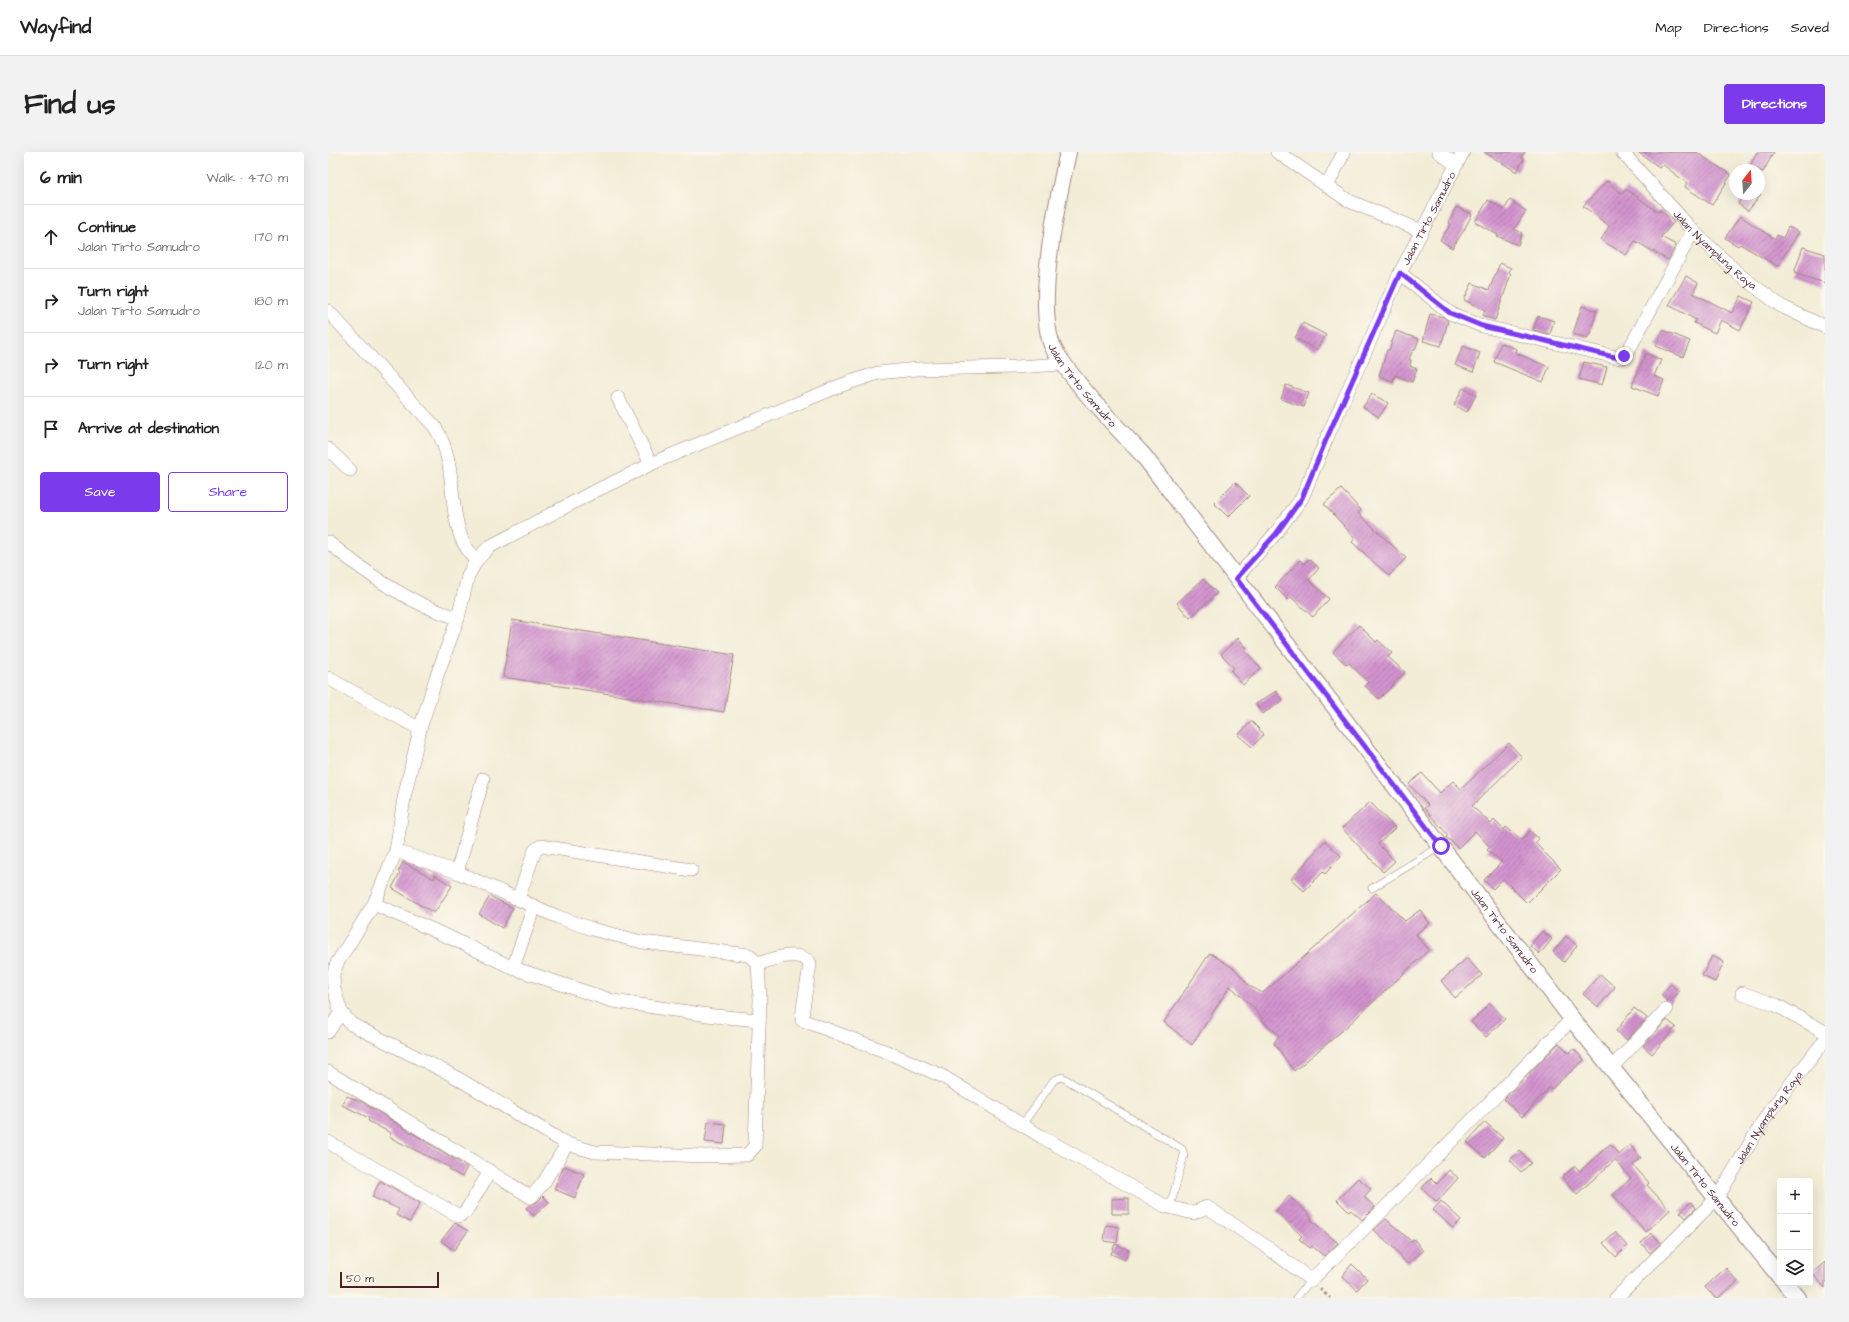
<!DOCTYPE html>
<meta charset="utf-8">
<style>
:root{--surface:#fff;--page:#f2f2f2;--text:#222;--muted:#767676;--line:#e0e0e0;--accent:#7c3aed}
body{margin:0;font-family:"Architects Daughter",sans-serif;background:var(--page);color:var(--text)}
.controls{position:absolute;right:12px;bottom:12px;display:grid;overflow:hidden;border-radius:4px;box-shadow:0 4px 16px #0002}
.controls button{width:36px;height:36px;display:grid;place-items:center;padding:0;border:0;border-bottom:1px solid var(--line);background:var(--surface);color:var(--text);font:20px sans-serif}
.compass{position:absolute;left:1401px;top:12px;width:36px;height:36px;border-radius:50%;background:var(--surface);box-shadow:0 4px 16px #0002;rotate:17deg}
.scale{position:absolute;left:12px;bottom:10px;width:99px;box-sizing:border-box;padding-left:4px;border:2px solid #4a1f2b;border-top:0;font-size:11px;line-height:14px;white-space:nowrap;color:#4a1f2b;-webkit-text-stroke:3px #fbf7ec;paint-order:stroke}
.stop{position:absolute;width:12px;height:12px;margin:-9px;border:3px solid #7c3aed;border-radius:50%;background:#fff}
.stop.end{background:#7c3aed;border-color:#fff;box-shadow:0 1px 4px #0008}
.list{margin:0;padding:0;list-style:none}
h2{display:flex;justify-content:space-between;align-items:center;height:52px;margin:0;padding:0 16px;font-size:17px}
h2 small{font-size:13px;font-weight:400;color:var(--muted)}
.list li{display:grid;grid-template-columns:26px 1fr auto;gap:12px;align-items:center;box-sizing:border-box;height:64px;padding:0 16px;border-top:1px solid var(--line)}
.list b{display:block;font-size:15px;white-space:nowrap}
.list p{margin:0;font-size:13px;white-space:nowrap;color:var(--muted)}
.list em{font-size:13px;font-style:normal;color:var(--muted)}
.actions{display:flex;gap:8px;padding:12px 16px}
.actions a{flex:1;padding:9px 0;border:1px solid var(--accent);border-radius:4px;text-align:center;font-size:14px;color:var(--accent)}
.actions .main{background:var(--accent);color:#fff}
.icon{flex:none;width:22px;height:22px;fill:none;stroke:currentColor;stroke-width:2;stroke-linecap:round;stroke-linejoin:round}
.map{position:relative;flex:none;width:1497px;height:1146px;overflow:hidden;border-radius:4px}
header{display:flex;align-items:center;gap:24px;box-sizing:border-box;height:56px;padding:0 20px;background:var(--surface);border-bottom:1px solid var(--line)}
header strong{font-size:19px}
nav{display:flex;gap:22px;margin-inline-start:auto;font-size:14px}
.intro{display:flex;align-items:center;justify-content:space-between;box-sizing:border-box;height:96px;padding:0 24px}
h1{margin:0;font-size:28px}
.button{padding:10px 18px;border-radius:4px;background:var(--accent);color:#fff;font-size:14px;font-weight:700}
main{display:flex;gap:24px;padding:0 24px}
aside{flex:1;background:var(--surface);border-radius:4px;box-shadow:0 4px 16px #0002}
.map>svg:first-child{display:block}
.building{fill:url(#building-hatch)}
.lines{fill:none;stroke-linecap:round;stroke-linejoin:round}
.service-casing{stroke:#9e8681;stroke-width:8}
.minor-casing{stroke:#9e8681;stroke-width:14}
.tertiary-casing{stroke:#9e8681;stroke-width:18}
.path{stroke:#9e8681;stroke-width:2.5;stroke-dasharray:3 3;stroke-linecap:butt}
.service{stroke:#fff;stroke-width:7}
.minor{stroke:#fff;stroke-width:13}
.tertiary{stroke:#fff;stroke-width:16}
.route{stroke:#7c3aed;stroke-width:5}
.labels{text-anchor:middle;stroke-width:3;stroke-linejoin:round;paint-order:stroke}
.street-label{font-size:11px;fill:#4a1f2b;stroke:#fbf7ec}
</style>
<header>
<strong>Wayfind</strong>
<nav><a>Map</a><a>Directions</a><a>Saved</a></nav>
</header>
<div class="intro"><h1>Find us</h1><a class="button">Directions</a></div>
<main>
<aside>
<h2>6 min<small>Walk · 470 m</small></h2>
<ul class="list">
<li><svg class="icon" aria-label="ahead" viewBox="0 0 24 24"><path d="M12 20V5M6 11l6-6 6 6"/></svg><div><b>Continue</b><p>Jalan Tirto Samudro</p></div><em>170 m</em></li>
<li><svg class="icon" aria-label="right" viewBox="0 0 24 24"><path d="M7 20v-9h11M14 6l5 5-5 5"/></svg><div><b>Turn right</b><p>Jalan Tirto Samudro</p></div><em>180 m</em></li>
<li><svg class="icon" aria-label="right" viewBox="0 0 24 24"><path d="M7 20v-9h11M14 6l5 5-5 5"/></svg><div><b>Turn right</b></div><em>120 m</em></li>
<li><svg class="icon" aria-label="arrive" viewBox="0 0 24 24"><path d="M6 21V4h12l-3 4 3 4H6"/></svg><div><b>Arrive at destination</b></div></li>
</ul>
<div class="actions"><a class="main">Save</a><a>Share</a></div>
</aside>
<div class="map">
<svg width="1497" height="1146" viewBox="0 0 1497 1146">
<defs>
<pattern id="building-hatch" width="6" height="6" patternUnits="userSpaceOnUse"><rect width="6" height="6" fill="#d293ce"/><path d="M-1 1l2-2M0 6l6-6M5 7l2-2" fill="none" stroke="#ac77a7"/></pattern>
</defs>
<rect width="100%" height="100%" fill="#fbf7ec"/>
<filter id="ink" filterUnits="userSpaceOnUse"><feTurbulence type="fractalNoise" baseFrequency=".025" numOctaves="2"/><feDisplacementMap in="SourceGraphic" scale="8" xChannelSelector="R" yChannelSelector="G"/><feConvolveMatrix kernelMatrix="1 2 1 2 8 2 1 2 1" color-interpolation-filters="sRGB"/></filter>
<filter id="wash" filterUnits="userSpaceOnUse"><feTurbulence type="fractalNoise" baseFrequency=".012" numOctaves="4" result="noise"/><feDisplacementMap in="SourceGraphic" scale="16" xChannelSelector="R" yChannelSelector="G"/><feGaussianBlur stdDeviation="0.9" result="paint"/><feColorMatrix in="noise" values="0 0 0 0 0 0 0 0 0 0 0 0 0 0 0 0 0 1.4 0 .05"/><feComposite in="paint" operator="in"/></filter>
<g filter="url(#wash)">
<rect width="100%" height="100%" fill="#f3edd7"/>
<g id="blocks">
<g class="building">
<polygon points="1156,0 1197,0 1193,5 1196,7 1189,20"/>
<polygon points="1310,0 1368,0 1403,23 1384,53 1357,35 1359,31 1334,12 1331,15"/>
<polygon points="1429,0 1446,0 1435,20 1422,14"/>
<polygon points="1279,29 1294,42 1298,37 1330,60 1332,58 1346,70 1333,85 1348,93 1340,108 1307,89 1298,103 1273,88 1281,74 1255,54"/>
<polygon points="1416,42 1433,42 1420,59 1410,52"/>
<polygon points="1160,48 1176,58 1182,48 1198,59 1186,77 1194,81 1190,93 1169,84 1170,83 1147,70"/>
<polygon points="1128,55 1144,62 1136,78 1124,96 1112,88 1123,72 1121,71"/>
<polygon points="1412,64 1447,87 1449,83 1455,86 1460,75 1471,80 1449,114 1412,92 1410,94 1397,86"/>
<polygon points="1475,95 1497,102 1497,131 1466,121"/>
<polygon points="1172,111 1183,116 1181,120 1183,122 1167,168 1155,164 1157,158 1136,148 1144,131 1161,138"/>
<polygon points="1358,124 1370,131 1365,141 1404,161 1413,144 1426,150 1412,178 1393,168 1387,181 1366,171 1368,168 1341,153"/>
<polygon points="1254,154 1269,159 1262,182 1259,186 1245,182"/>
<polygon points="1102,162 1115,165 1120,169 1113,194 1095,189"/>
<polygon points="1210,164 1226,169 1222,182 1205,178"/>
<polygon points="975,171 998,183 989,198 967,186"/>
<polygon points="1335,178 1362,189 1355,205 1328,194"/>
<polygon points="1068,179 1091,187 1087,198 1085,198 1081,207 1083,208 1082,214 1089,217 1084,230 1067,223 1065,229 1051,224 1059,198 1061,198"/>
<polygon points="1173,191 1189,197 1188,201 1221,215 1215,230 1166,210"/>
<polygon points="1135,194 1152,201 1145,220 1127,213"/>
<polygon points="1318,201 1333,208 1326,224 1336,228 1330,244 1304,234"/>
<polygon points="1256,210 1279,215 1274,233 1251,227"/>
<polygon points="958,233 981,241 976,255 953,247"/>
<polygon points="1135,236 1148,243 1139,260 1126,253"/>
<polygon points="1044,242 1060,251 1051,265 1035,255"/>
<polygon points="907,330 921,344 900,365 886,351"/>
<polygon points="1013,337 1033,358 1030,361 1078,406 1061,424 1024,390 1027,386 996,352"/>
<polygon points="981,407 991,416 981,428 1001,447 985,465 963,445 960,448 947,435 972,408 976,412"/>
<polygon points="875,427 889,441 862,466 849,451"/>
<polygon points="184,468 406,503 396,560 175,525"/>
<polygon points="1031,473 1048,490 1050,488 1064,501 1060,505 1077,520 1051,547 1037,534 1040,530 1021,511 1019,513 1005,500"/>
<polygon points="910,486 919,496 917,499 933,516 915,533 903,519 906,516 893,502"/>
<polygon points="948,539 955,549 934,562 928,552"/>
<polygon points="923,569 936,582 924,595 910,583"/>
<polygon points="1181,591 1194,605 1144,654 1163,672 1166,668 1176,678 1178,675 1194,688 1202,679 1211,687 1207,691 1233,717 1199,751 1175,727 1165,737 1156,728 1174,710 1159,698 1162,695 1147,679 1130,696 1118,685 1120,683 1096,656 1100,653 1081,632 1094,621 1112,641 1125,629 1133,637"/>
<polygon points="1042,650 1067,676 1050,692 1067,709 1055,720 1014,676"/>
<polygon points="997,689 1013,704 997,722 995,720 976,739 963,727"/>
<polygon points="75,710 106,727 107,723 124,734 106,761 64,736 72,721 70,720"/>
<polygon points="1048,741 1077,769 1092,758 1102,771 1088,782 1101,798 1015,878 966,919 946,891 951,883 937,871 925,855 902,834 864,893 836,870 882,801 908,818 921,834 935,841"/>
<polygon points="162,744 185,756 174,776 151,762"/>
<polygon points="1214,779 1224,787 1212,802 1202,794"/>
<polygon points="1238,784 1249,794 1236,810 1225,800"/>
<polygon points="1384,804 1396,810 1387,830 1374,824"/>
<polygon points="1139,806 1154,823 1127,846 1113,829"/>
<polygon points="1272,822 1287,835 1270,855 1255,842"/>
<polygon points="1343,832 1351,840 1341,851 1333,843"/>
<polygon points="1162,851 1177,867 1158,885 1143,870"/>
<polygon points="1306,856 1319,866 1299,888 1288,879"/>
<polygon points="1339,868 1348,875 1324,902 1315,894"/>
<polygon points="1231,891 1241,901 1246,897 1256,908 1223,937 1222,935 1194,965 1176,947"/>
<polygon points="19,944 34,950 139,1015 134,1025 121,1018 123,1016 61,985 63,981 40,969 41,966 14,953"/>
<polygon points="380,970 398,972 396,992 377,990"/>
<polygon points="1157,970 1175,986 1157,1006 1139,990"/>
<polygon points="1282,992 1291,1003 1302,993 1313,1006 1305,1013 1321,1031 1319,1033 1342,1058 1318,1080 1285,1043 1303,1026 1287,1008 1249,1042 1234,1025 1247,1014 1252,1019"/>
<polygon points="1192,999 1203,1011 1193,1020 1182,1008"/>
<polygon points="236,1014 256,1022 247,1046 226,1037"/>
<polygon points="1121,1018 1130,1026 1109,1050 1094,1036 1103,1026 1109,1032"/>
<polygon points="1030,1026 1043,1037 1036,1045 1047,1055 1034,1068 1023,1058 1021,1060 1009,1048"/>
<polygon points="52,1029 92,1051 82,1070 68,1063 71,1057 44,1045"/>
<polygon points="215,1044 221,1050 206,1064 198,1056 202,1053 209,1050"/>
<polygon points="961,1044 984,1066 982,1067 1010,1091 996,1104 984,1094 982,1096 971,1087 974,1084 948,1059"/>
<polygon points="801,1046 801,1062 784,1062 784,1047"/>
<polygon points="1113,1049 1133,1068 1125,1076 1105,1058"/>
<polygon points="1363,1050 1368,1056 1358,1066 1352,1060"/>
<polygon points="1058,1067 1083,1089 1086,1087 1095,1099 1079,1112 1065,1095 1046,1078"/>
<polygon points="127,1071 140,1079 126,1098 113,1089"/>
<polygon points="778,1073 791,1075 789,1091 776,1089"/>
<polygon points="1287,1080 1299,1094 1288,1105 1275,1091"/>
<polygon points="1324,1081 1333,1091 1322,1101 1313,1091"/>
<polygon points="787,1092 801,1098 797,1108 783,1102"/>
<polygon points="1497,1110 1497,1136 1484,1121"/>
<polygon points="1024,1112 1039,1127 1029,1138 1014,1124"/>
<polygon points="1398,1116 1410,1130 1390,1146 1387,1146 1377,1134"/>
</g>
</g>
</g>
<g filter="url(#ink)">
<use href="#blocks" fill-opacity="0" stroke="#9e8681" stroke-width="1"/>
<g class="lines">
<defs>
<g id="service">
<polyline points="1044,736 1113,694"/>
<polyline points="694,973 726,928 734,925 854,997 856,1003 842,1055"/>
<polyline points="968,1146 983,1128"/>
</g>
<g id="minor">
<polyline points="949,0 1021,49 1094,79"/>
<polyline points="1111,0 1127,12"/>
<path id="s1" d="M1294 0 1365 79 1413 124 1453 154 1497 175"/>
<polyline points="999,34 1016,0"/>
<polyline points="1072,121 1122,161 1154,174 1292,206 1299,201 1365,79"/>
<path d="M0 159 107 275C130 313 119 347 133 385 136 394 143 402 148 409"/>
<polyline points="290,246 323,312"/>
<polyline points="0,297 22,318"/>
<path d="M0 390C39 422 81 452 130 466"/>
<path id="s2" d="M908 426 947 382 974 346 998 288 1072 121 1135 0"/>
<polyline points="0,526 92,577"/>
<polyline points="68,699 129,720 230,765 264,777 314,790 421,803 430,812 432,847 427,994 419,1003 377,1004 267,1000 239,992 126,924 23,872 13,860 6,837 5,823 9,811 46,752 68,699 76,646 92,577 108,526 130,466 140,424 148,409 161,395 265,340 334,307 514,233 550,221 589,217 688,215 735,212"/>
<polyline points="129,720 155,627"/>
<polyline points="190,747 207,698 213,694 363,718"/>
<polyline points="46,752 123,786 185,816"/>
<polyline points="206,754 185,816 285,849 387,864 431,868"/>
<path d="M430 812C444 807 470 797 482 811 480 830 475 849 474 868L559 900 614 924 714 985 837 1054 865 1061 879 1055 939 1095 983 1128 1049 1064 1244 867"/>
<polyline points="1414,841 1448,853 1497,880"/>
<polyline points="0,880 13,860"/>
<polyline points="1284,915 1338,858"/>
<polyline points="0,920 203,1045 216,1030 239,992"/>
<polyline points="0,990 131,1064 138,1059 162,1019"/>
<path id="s3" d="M1288 1146 1389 1046 1441 960 1497 888"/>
</g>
<g id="tertiary">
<path id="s4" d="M740 0C730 46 707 150 724 193 729 205 738 215 746 226 767 253 791 278 815 303L1244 867 1452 1125"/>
<polyline points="1457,1131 1470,1146"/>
</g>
</defs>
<use href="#service" class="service-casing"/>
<use href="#minor" class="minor-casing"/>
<use href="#tertiary" class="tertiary-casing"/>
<polyline class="path" points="992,1137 1002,1146"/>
<use href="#service" class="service"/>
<use href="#minor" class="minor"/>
<use href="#tertiary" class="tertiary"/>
</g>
</g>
<g class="lines" filter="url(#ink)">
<polyline class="route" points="1113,694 908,426 948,382 974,346 998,288 1072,121 1122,161 1154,174 1286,205 1296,204"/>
</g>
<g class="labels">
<g class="street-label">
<text dy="4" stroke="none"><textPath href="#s2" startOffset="411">Jalan Tirto Samudro</textPath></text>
<text dy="4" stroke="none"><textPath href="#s1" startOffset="135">Jalan Nyamplung Raya</textPath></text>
<text dy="4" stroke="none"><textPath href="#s4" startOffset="246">Jalan Tirto Samudro</textPath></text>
<text dy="4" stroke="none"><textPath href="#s4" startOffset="936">Jalan Tirto Samudro</textPath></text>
<text dy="4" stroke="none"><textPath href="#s3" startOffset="238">Jalan Nyamplung Raya</textPath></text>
<text dy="4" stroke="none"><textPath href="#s4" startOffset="1260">Jalan Tirto Samudro</textPath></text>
</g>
</g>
</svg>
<div class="controls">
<button>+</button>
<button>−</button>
<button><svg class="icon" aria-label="layers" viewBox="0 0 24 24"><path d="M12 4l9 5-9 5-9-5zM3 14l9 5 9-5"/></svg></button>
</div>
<svg class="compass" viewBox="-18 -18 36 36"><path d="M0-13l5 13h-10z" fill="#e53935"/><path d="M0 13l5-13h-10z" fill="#767676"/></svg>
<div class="scale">50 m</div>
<div class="stop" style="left:1113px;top:694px"></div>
<div class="stop end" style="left:1296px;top:204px"></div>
</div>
</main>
